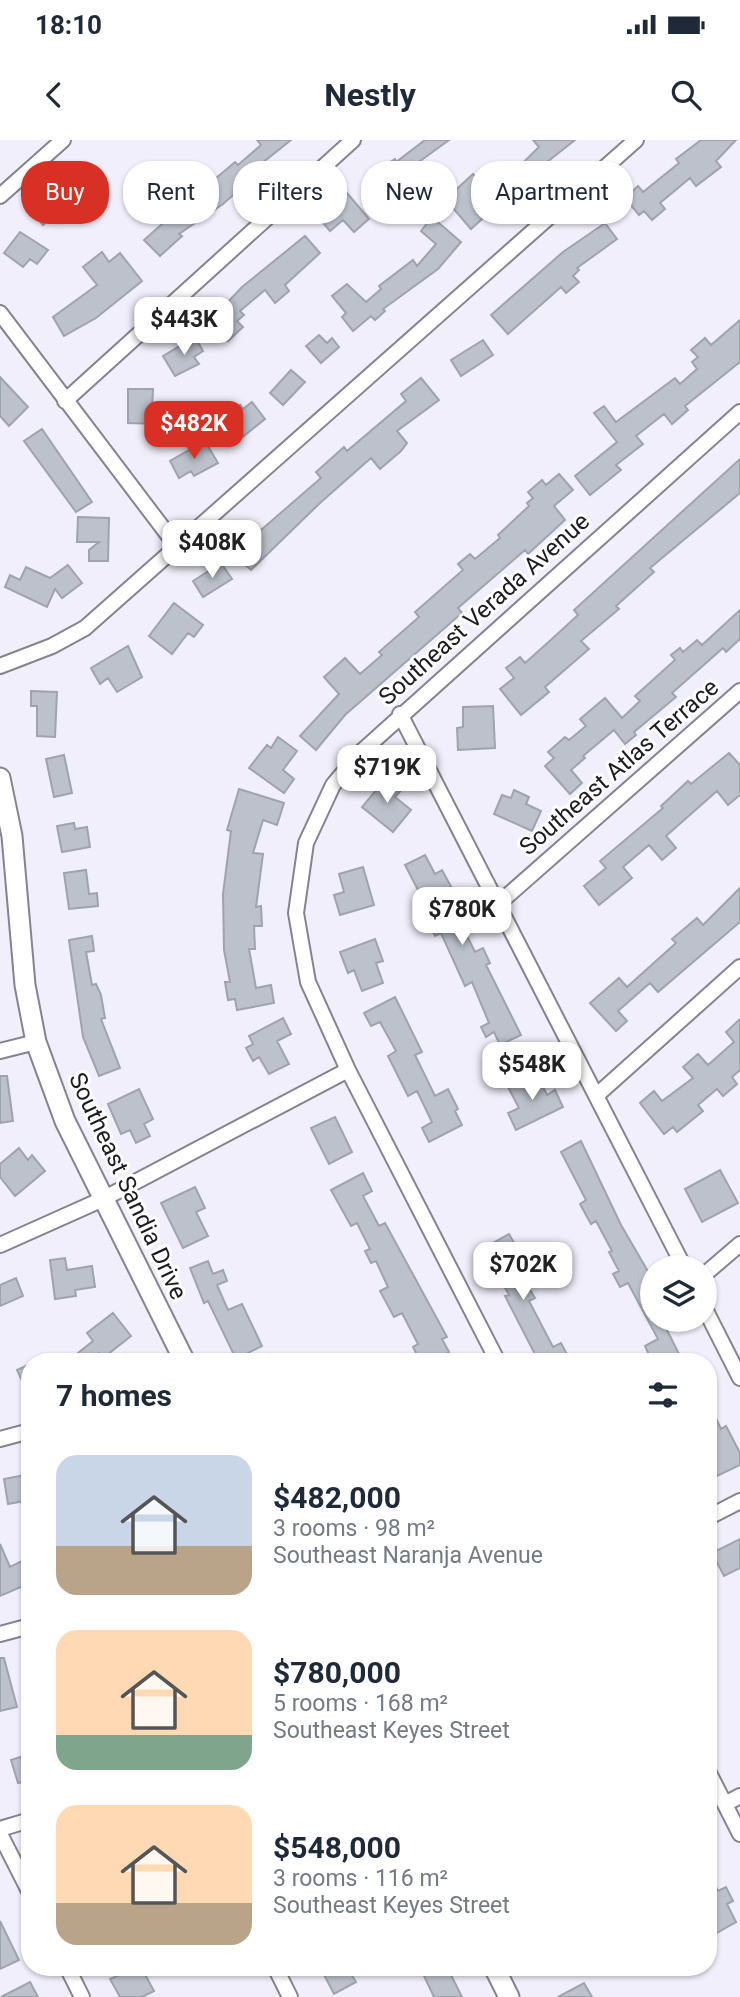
<!DOCTYPE html>
<meta charset="utf-8">
<style>
:root{--surface:#fff;--page:#f2f2f3;--text:#1f2937;--muted:#747a83;--accent:#d93025}
body{margin:0;font-family:Roboto,sans-serif;background:var(--page);color:var(--text);height:100vh;display:flex;flex-direction:column;font-size:26px;white-space:nowrap}
*{box-sizing:border-box;margin:0}
p{font-size:23px;color:var(--muted)}
.icon{flex:none;width:38px;height:38px;fill:none;stroke:currentColor;stroke-width:2;stroke-linecap:round;stroke-linejoin:round}
.map{position:relative;flex:1;overflow:hidden}
.drawer{position:absolute;left:21px;top:1213px;width:696px;height:623px;display:flex;flex-direction:column;background:var(--surface);border-radius:28px;box-shadow:0 2px 5px #0004}
.drawer>*{flex:none}
.top-card{position:absolute;left:21px;top:21px;width:698px;height:63px;display:flex;gap:14px}
.buttons{position:absolute;left:640px;top:1115px;display:grid;gap:14px}
.buttons a{display:grid;place-items:center;width:77px;height:77px;border-radius:50%;background:var(--surface);box-shadow:0 2px 5px #0004;font-size:35px}
.price{position:absolute;translate:-50% -60px;padding:0 16px;border-radius:14px;background:#fff;color:#222;font-size:23px;line-height:46px;filter:drop-shadow(0 2px 4px #0008)}
.price::after{content:'';position:absolute;left:50%;top:42px;width:21px;height:16px;margin-left:-10px;background:inherit;clip-path:polygon(0 0,100% 0,50% 100%)}
.price.current{background:var(--accent);color:#fff}
ul{padding:0;list-style:none}
li{display:flex;align-items:center;gap:21px;height:175px;padding:0 35px}
li span{display:grid;place-items:center;flex:none;width:196px;height:140px;border-radius:21px;color:#555}
li>.icon{margin-inline-start:auto}
span .icon{width:84px;height:84px;fill:#fffc;stroke-width:1}
li b{font-size:30px}
h2{display:flex;justify-content:space-between;align-items:center;height:84px;padding:0 35px;font-size:30px}
.pill{padding:0 24px;border-radius:28px;background:var(--surface);box-shadow:0 2px 5px #0004;font-size:24px;line-height:63px}
.pill.current{background:var(--accent);color:#fff}
.status{display:flex;justify-content:space-between;align-items:center;height:49px;padding:0 35px;background:var(--surface);direction:ltr}
.status svg{height:19px;fill:currentColor}
header{display:flex;justify-content:space-between;align-items:center;height:91px;padding:0 35px;background:var(--surface);font-size:32px;font-weight:700}
.map>svg:first-child{display:block}
.building{fill:#bcc1cb;stroke:#9fa3ae;stroke-width:2}
.lines{fill:none;stroke-linecap:round;stroke-linejoin:round}
.street-casing{stroke:#85848e;stroke-width:18}
.secondary-casing{stroke:#85848e;stroke-width:23}
.street{stroke:#fff;stroke-width:14}
.secondary{stroke:#fff;stroke-width:19}
.labels{text-anchor:middle;stroke-width:6;stroke-linejoin:round;paint-order:stroke}
.street-label{font-size:24px;fill:#1c1b1f;stroke:#fefefe}
</style>
<div class="status"><b>18:10</b><svg viewBox="0 0 49 12"><path d="M0 12V9h3v3zM5 12V6h3v6zM10 12V3h3v9zM15 12V0h3v12zM26 1h20v11H26zM47 4h2v5h-2z"/></svg></div>
<header><svg class="icon" aria-label="back" viewBox="0 0 24 24"><path d="M15 5l-7 7 7 7"/></svg>Nestly<svg class="icon" aria-label="search" viewBox="0 0 24 24"><circle cx="10" cy="10" r="6"/><path d="M15 15l6 6"/></svg></header>
<div class="map">
<svg width="740" height="1857" viewBox="0 0 740 1857">
<rect width="100%" height="100%" fill="#f0effb"/>
<path class="building" d="M257,0H291L261,24L264,28L223,64L179,94L182,96L160,116L144,100L188,61L185,56L207,41L209,44L235,22L238,25L261,5Z
M425,0H449L394,40L398,47L387,54L382,47L377,51L368,36L395,19L396,22Z
M533,0H575L542,26L544,28L516,56L512,52L471,89L452,67L454,65L448,57L473,34L491,54L539,7Z
M701,0H736L716,21L721,27L696,46L690,38L660,63L665,69L652,80L644,71L639,75L625,58L638,46L643,52L679,23L676,19Z
M67,45L83,62L59,83L53,76L43,85L35,75Z
M347,53L369,79L354,92L343,80L330,91L319,78Z
M432,77L461,102L438,129L383,169L385,171L375,180L371,176L353,191L342,177L346,173L332,156L347,144L366,162L381,149L379,146L413,120L417,126L436,104L421,91Z
M605,83L617,99L577,128L579,130L573,136L579,142L566,153L561,147L508,194L491,175L563,112Z
M20,92L48,110L37,124L30,119L23,127L4,113Z
M305,96L320,113L285,145L289,151L275,163L265,150L240,171L244,175L237,181L243,187L228,201L209,182L242,147Z
M102,112L109,122L120,113L142,141L96,178L64,196L53,177L97,145L83,127Z
M740,180V222L685,266L688,270L672,284L664,274L636,296L643,304L616,325L621,330L590,355L575,336L617,302L594,273L604,266L616,282L675,238L680,244L697,229L692,222L698,217L691,210L705,198L711,205Z
M319,195L327,203L332,198L339,207L321,223L306,206Z
M195,197L203,211L194,217L199,224L175,236L163,216Z
M483,200L493,215L461,236L451,220Z
M291,230L305,242L283,265L270,253Z
M0,237L28,267L9,286L0,276Z
M421,238L439,260L397,291L407,303L401,311L380,329L371,318L320,363L251,430L234,415V410L257,387L261,390L321,338L316,332L344,307L347,311L406,261L401,254Z
M128,249H153L152,270H162V284L128,283Z
M252,262L265,279L234,304L224,287L235,278L231,272L240,265L243,269Z
M42,289L92,362L76,372L24,301Z
M205,301L218,323L194,336L191,331L179,338L170,321Z
M740,319V353L650,428L654,432L616,466L619,469L581,501L589,509L545,547L549,552L521,575L500,549L514,538L506,528L520,517L525,523L553,498L578,475L574,470Z
M559,334L573,350L554,366L565,380L528,414L525,410L458,468L462,473L345,575L316,610L300,596L339,554L324,537L345,518L360,534L382,515L379,512L419,477L415,472L463,430L458,424L470,414L475,419L500,398L498,395L529,366L527,363L533,358L528,352L542,340L546,345Z
M78,377L109,378L108,421H89V410L99,402H77Z
M221,423L232,439L203,457L193,441Z
M68,425L82,443L62,458L55,449L47,467L5,447L10,435L20,440L26,427L50,438Z
M174,463L203,485L194,497L188,493L172,514L149,496Z
M740,470V499L726,512L723,508L672,553L676,557L634,592L636,595L625,604L614,590L583,616L585,618L571,630L582,643L570,654L545,626L554,618L548,612L565,597L569,600L586,586L580,579L605,558L622,578L640,561L635,556L675,520L671,515L680,508L683,512L697,500L702,505Z
M128,506L142,537L117,552L108,538L100,544L91,528Z
M31,551L57,552L55,597L37,596V566H31Z
M493,566L495,608L458,610L457,588L463,587V567Z
M278,597L297,611L283,630L294,639L284,653L249,628L267,605L271,608Z
M729,613L740,625V655L728,665L717,651L666,696L676,708L662,720L649,705L623,727L632,738L599,765L584,746L606,728L600,721L663,668L661,666L688,641L691,644Z
M64,615L72,653L54,657L46,619Z
M388,636L403,648L395,657L411,670L393,692L362,667Z
M239,649L284,663L277,685L263,680L253,713L263,714L256,767L261,766L262,786H254L255,809H249L256,848L271,845L274,863L237,870L235,859L228,860L225,842H230L224,810L223,754L231,691L227,690Z
M514,650L529,657L526,664L541,671L532,691L494,674L502,655L511,658Z
M74,683L75,689L87,687L90,707L62,712L57,686Z
M425,715L435,734L442,730L459,761L469,780L461,784L475,812L483,808L490,823L486,825L521,895L500,905L494,892L486,897L481,887L489,883L472,842L465,846L441,793L435,796L426,777L431,775L405,725Z
M363,727L374,765L340,775L334,755L344,752L339,734Z
M86,730L89,754L97,753L98,766L69,769L64,733Z
M740,748V782L658,852L650,843L618,871L627,881L616,891L590,863L619,838L627,847L676,803L672,799L697,778L703,785Z
M92,796L94,811L86,812L92,845L96,844L101,855L105,878L101,879L120,928L99,936L83,897L69,800Z
M375,799L383,821L376,823L383,843L362,851L354,830L348,833L340,812Z
M395,857L422,912L415,915L435,956L448,949L458,969L455,971L462,985L429,1002L422,988L432,982L417,951L408,956L388,916L396,911L380,882L371,886L364,873Z
M283,878L291,894L277,901L289,924L269,934L259,917L253,921L246,908L253,904L249,896Z
M740,879V930L732,937L737,944L723,956L717,949L698,965L703,971L677,992L673,987L664,994L640,963L654,951L662,961L693,938L683,927L698,914L708,925L734,902L726,892Z
M536,933L547,955L555,950L563,967L516,990L508,973L519,968L508,947Z
M0,936H7L13,981L0,983Z
M139,949L153,979L144,984L150,996L136,1003L130,990L121,994L108,964Z
M335,977L352,1012L329,1024L311,988Z
M581,1001L621,1085L653,1140V1180H662L683,1222H652L645,1206L658,1199L628,1143L620,1147L613,1134L619,1131L609,1112L612,1111L596,1081L591,1084L580,1064L586,1060L561,1012Z
M19,1008L28,1020L32,1015L45,1031L15,1056L0,1037V1024Z
M720,1030L738,1063L702,1082L685,1049Z
M363,1033L372,1051L363,1056L379,1086L385,1083L447,1197L442,1199L449,1212L432,1222H428L424,1214L418,1217L413,1207L418,1204L402,1173L394,1177L380,1151L388,1147L376,1121L371,1123L365,1111L370,1109L357,1083L351,1086L331,1050Z
M195,1047L205,1068L196,1072L208,1096L183,1108L161,1063Z
M509,1094L517,1108L508,1113L535,1158L529,1161L553,1207L561,1203L571,1222H539L505,1156L509,1155L484,1108Z
M65,1118L67,1130L92,1126L95,1147L75,1150L76,1156L55,1159L50,1120Z
M208,1121L213,1134L223,1130L227,1141L217,1145L228,1170L242,1164L262,1206L236,1219L208,1161L204,1163L190,1128Z
M16,1138L23,1156L0,1166V1145Z
M113,1173L131,1196L103,1218L99,1213L85,1222L78,1213L93,1201L87,1193Z
M30,1224V1258L17,1230Z
M709,1263L721,1289L726,1286L740,1313V1325L717,1336L709,1319Z
M30,1334V1360L8,1364L4,1339Z
M740,1399V1428L724,1436L712,1413Z
M0,1404L10,1427L22,1421L30,1438V1443L0,1456Z
M0,1518H4L17,1567L0,1571Z
M30,1614V1640L18,1643L11,1620Z
M709,1733L718,1751L726,1747L733,1761L727,1764L736,1782L715,1794L709,1783Z
M0,1781L19,1820L0,1829Z
M138,1827H141L154,1851L142,1857H120L110,1839Z
M320,1827H347L356,1842L334,1854Z
M442,1827H447L462,1857H434L424,1836Z
M30,1842L38,1857H1Z
M584,1843L592,1857H558Z"/>
<g class="lines">
<g class="street-casing">
<path id="street" d="M0,56L63,0
M0,173L178,408
M65,261L353,0
M0,526L52,506L85,488L636,0
M400,574L684,1127
M497,765L740,551
M0,911L36,902
M597,955L740,827
M0,1105L103,1059L348,930
M705,1134L740,1104
M705,1169L740,1238
M498,1222L348,930L308,842L296,773L306,703L333,645L360,613L740,272
M0,1299L30,1291
M709,1377L740,1361
M0,1494L30,1486
M709,1633L740,1694
M725,1664L740,1656
M0,1689L30,1680
M0,1694L30,1753
M67,1827L82,1857
M275,1827L290,1857"/>
</g>
<g class="secondary-casing">
<path id="secondary" d="M0,638L12,696L25,845L36,902L65,981L185,1222
M494,1827L509,1857"/>
</g>
<use href="#street" class="street"/>
<use href="#secondary" class="secondary"/>
</g>
<g class="labels">
<g class="street-label">
<text transform="translate(484 469) rotate(-42)" y="8">Southeast Verada Avenue</text>
<text transform="translate(619 627) rotate(-41)" y="8">Southeast Atlas Terrace</text>
<text transform="translate(128 1046) rotate(65)" y="8">Southeast Sandia Drive</text>
</g>
</g>
</svg>
<div class="buttons">
<a><svg class="icon" aria-label="layers" viewBox="0 0 24 24"><path d="M12 4l9 5-9 5-9-5zM3 14l9 5 9-5"/></svg></a>
</div>
<b class="price" style="left:184px;top:217px">$443K</b>
<b class="price current" style="left:194px;top:321px">$482K</b>
<b class="price" style="left:212px;top:440px">$408K</b>
<b class="price" style="left:387px;top:665px">$719K</b>
<b class="price" style="left:462px;top:807px">$780K</b>
<b class="price" style="left:532px;top:962px">$548K</b>
<b class="price" style="left:523px;top:1162px">$702K</b>
<div class="top-card">
<a class="pill current">Buy</a>
<a class="pill">Rent</a>
<a class="pill">Filters</a>
<a class="pill">New</a>
<a class="pill">Apartment</a>
</div>
<section class="drawer">
<h2>7 homes<svg class="icon" aria-label="filters" viewBox="0 0 24 24"><path d="M4 7h16M4 17h16"/><circle cx="9" cy="7" r="2"/><circle cx="15" cy="17" r="2"/></svg></h2>
<ul>
<li><span style="background:linear-gradient(#c9d6e8 65%,#b9a48a 0)"><svg class="icon" aria-label="home" viewBox="0 0 24 24"><path d="M3 11l9-7 9 7M6 9v11h12V9"/></svg></span><div><b>$482,000</b><p>3 rooms · 98 m²</p><p>Southeast Naranja Avenue</p></div></li>
<li><span style="background:linear-gradient(#ffd9b3 75%,#7fa58c 0)"><svg class="icon" aria-label="home" viewBox="0 0 24 24"><path d="M3 11l9-7 9 7M6 9v11h12V9"/></svg></span><div><b>$780,000</b><p>5 rooms · 168 m²</p><p>Southeast Keyes Street</p></div></li>
<li><span style="background:linear-gradient(#ffd9b3 70%,#b9a48a 0)"><svg class="icon" aria-label="home" viewBox="0 0 24 24"><path d="M3 11l9-7 9 7M6 9v11h12V9"/></svg></span><div><b>$548,000</b><p>3 rooms · 116 m²</p><p>Southeast Keyes Street</p></div></li>
</ul>
</section>
</div>
